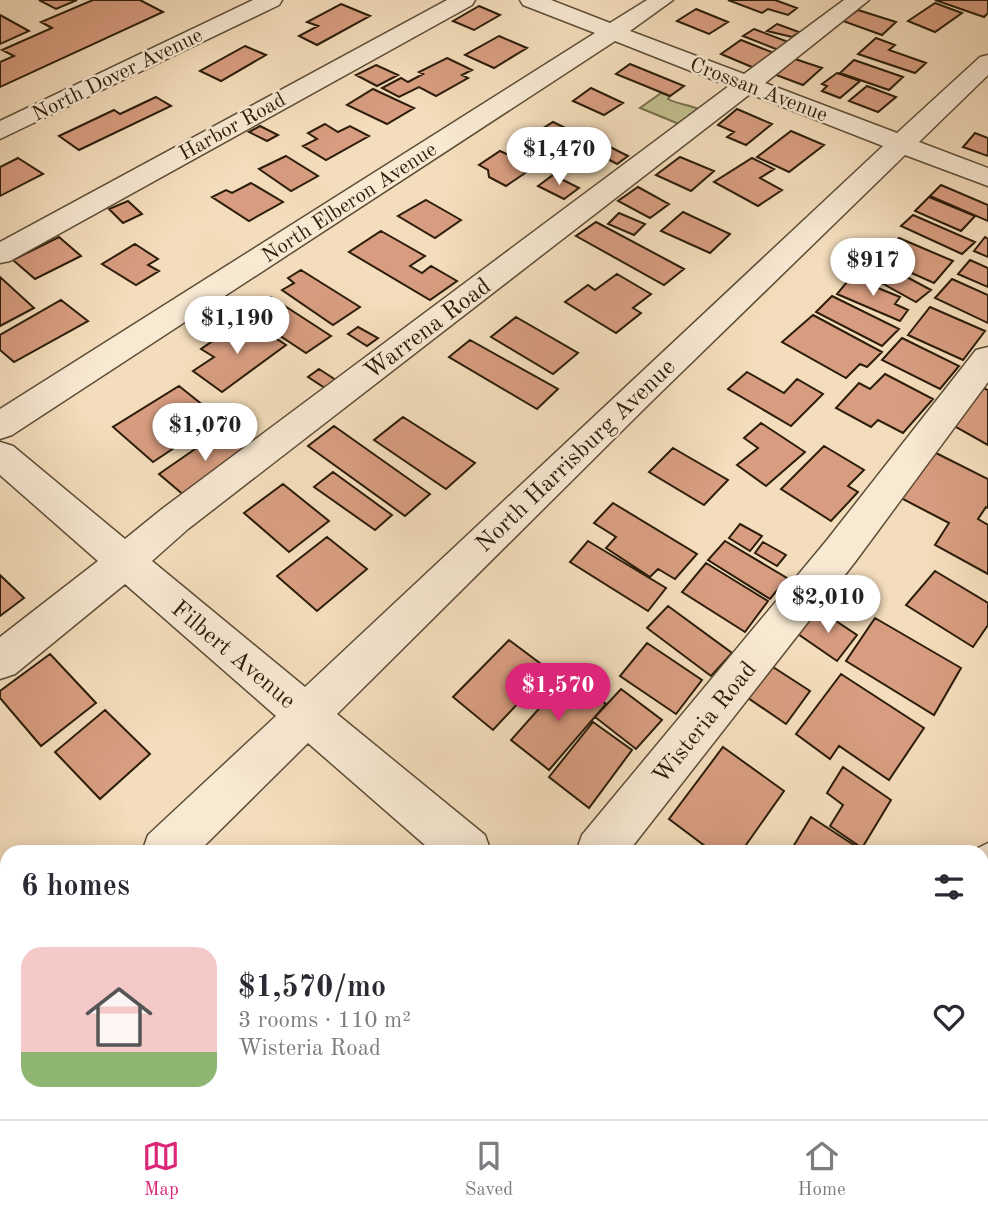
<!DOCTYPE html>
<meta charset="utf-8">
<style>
:root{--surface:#fff;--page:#f2f2f3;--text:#2b2b33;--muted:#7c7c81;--line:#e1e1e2;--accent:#db2777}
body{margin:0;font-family:"Old Standard TT",serif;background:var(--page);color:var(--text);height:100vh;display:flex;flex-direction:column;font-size:26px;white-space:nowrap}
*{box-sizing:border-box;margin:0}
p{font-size:23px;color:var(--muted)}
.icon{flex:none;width:38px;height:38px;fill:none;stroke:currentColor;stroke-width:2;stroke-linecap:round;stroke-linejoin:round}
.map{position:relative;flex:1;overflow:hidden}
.panel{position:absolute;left:0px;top:845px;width:989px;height:275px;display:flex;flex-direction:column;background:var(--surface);border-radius:21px 21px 0 0;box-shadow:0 4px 18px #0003}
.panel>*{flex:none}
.price{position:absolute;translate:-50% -60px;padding:0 16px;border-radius:24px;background:#fff;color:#222;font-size:23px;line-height:46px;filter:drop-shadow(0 2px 4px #0008)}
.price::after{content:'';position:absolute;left:50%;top:42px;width:21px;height:16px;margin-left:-10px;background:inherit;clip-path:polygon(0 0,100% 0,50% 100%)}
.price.on{background:var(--accent);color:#fff}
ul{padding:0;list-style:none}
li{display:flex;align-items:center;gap:21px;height:175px;padding:0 21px}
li+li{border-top:2px solid var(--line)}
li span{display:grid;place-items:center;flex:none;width:196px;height:140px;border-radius:21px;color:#555}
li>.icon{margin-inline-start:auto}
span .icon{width:84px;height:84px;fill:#fffc;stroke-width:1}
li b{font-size:30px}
h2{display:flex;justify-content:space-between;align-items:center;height:84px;padding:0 21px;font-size:30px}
.tabs{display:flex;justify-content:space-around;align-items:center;height:98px;border-top:2px solid var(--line);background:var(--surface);font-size:19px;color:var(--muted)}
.tabs a{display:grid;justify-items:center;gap:4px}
.tabs .on{color:var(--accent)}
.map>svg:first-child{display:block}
.green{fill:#c0c08d;stroke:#766e4b;stroke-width:2}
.building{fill:#d89d80;stroke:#2b1d09;stroke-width:2}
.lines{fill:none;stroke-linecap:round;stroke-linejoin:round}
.minor-casing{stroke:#5d4d36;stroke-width:3}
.minor{fill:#f8e9d3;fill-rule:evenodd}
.labels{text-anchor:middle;stroke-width:5;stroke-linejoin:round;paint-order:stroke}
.far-street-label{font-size:21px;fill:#2b1d09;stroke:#f8e9d3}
.street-label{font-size:24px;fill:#2b1d09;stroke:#f8e9d3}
</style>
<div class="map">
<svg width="988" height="1119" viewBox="0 0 988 1119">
<rect width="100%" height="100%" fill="#f4ddbc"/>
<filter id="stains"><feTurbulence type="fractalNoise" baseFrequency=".00286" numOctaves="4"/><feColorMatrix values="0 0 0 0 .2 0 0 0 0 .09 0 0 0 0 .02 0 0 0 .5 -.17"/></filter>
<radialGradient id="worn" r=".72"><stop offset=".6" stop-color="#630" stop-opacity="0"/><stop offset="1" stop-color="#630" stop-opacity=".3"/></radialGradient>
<path class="green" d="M661,93L670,96L668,99C677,104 689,105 699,109L679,124L640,108Z"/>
<path class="building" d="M39,0H77L56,9Z
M93,0H140L163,12L0,87V62L14,56L2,50L52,28L41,22Z
M728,0H775L797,8L788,15L768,9L762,13Z
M935,0H988V13L984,17Z
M935,3L962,13L935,32L908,21Z
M341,4L370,16L317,45L299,36L318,26L307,22Z
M479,6L500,15L474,30L453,21Z
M696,9L728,22L709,34L677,21Z
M858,10L896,22L882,35L843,21Z
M0,15L29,31L0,44Z
M777,24L799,32L792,37L767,31Z
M754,29L791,43L781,51L743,36Z
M499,36L527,48L494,68L465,55Z
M876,38L895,45L889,50L926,63L915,73L858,54Z
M741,40L779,55L759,70L721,54Z
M245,46L266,55L221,81L200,71Z
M447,58L472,70L462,75L468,78L436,96L419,87L399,97L382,88L401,78L408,82L423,74L419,72Z
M795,59L822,68L803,85L776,75Z
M854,60L903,77L889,90L840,73Z
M630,64L684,86L670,96L616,74Z
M376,65L398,75L377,86L356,75Z
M837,73L860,81L840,98L822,91L827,86L822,84Z
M867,86L896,97L878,112L849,101Z
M591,88L623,103L604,115L573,101Z
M373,89L414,108L387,124L347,105Z
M156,97L171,106L79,150L59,136L114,110L120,114Z
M737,109L772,124L746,145L727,137L734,132L718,125Z
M553,122L594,142L582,151L592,155L575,167L523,141Z
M325,124L338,132L350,126L369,136L326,160L303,146L317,139L308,133Z
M260,126L278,135L267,141L249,132Z
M791,131L824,145L789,172L757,157Z
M975,133L988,138V156L963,147Z
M600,142L628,156L617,164L589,149Z
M500,151L534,167L506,186L489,177L488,170L479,165Z
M286,156L318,176L291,191L259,169Z
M680,157L714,171L691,191L656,175Z
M18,158L43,174L0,196V167Z
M752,158L774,169L760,178L782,190L758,206L714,182Z
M553,175L579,188L564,199L538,186Z
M251,183L283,202L249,221L212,197L226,190L232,193Z
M941,185L988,205V221L930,196Z
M638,187L669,204L650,218L618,201Z
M929,197L975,216L961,231L915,211Z
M426,200L461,220L435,238L398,216Z
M128,201L142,214L123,223L109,209Z
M683,212L730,234L710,253L661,231Z
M619,213L645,224L634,235L608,224Z
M913,215L975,242L962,254L901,226Z
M596,222L684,269L664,285L576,236Z
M381,231L425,256L410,266L422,273L431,266L457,281L430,300L349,252Z
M59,237L81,256L35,279L13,260Z
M985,237L988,239V257L974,251Z
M899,238L953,261L934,283L880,259Z
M135,244L158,259L148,265L159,271L136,285L102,264Z
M875,260L931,290L916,302L860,271Z
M970,260L988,268V287L958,274Z
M301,270L360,307L333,325L282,290L294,283L288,278Z
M617,274L651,294L633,308L641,313L616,333L565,302L588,285L595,290Z
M0,277L34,308L0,326Z
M851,277L900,297L895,304L908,310L900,321L837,294Z
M952,279L988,295V323L935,298Z
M832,296L899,329L882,346L816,312Z
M271,297L331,336L306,353L247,314Z
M61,300L88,321L14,362L0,350V335Z
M930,307L985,331L963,360L908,335Z
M813,315L882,352L867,367L860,364L846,378L782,342Z
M516,317L578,353L553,374L491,337Z
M251,322L286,345L222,392L193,371L214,357L201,349L223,334L229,337Z
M358,327L378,338L367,346L348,334Z
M902,338L959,366L940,389L882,360Z
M470,340L558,389L537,409L449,357Z
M319,369L339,382L328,390L308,377Z
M747,372L784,393L797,379L823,394L791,426L728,389Z
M885,374L933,399L903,433L878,420L871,427L836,408L859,383L870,389Z
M179,386L219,418L153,462L113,427Z
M983,388L988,390V445L949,423Z
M403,417L475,463L446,489L374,440Z
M761,423L805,452L766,486L737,465L758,448L744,438Z
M334,426L430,494L405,516L308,446Z
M224,429L252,450L186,497L159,474Z
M824,446L864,470L848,486L858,492L831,521L781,489Z
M673,448L728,480L704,505L649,472Z
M932,451L988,479V508L986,507L978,519L988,525V574L935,545L949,523L899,497Z
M333,472L392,515L375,530L314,487Z
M283,484L329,521L289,552L244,513Z
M613,503L697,554L675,579L658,569L650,577L606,548L616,537L594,523Z
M740,524L762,536L750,551L729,538Z
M327,537L367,569L317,611L277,576Z
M588,541L666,588L648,611L570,562Z
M725,541L787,578L770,599L708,560Z
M763,542L786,555L777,566L755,553Z
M706,563L768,601L745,632L682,592Z
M935,571L988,603V625L973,647L906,605Z
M0,575L24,598L0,616Z
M668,606L732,653L711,676L647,628Z
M818,609L857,635L837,661L798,634Z
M875,618L961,668L934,715L846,661Z
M509,640L549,670L493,730L453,697Z
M647,643L702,680L676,714L620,676Z
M50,654L96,703L41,746L0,698V691Z
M773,667L810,691L786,724L748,698Z
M841,674L924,728L889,780L839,746L830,759L796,734Z
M568,676L606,704L549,770L511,740Z
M621,689L662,720L636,749L595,717Z
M105,710L150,754L100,799L55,752Z
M593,722L632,750L589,808L549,777Z
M723,747L784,791L741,852H713L669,819Z
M843,767L891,800L862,848L830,826L843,805L827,793Z
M811,817L863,851V852H790Z
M64,1113H181L175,1119H68Z"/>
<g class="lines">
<g class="minor-casing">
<path id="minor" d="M253,0H282L279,5L0,139V121Z
M447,0H475L472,5L10,261L0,263V242Z
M520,0H551L610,23L647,0H673L630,31L744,74L844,0H869L765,83L897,133L980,57L988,55V75L919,142L988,168V186L905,155L652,401L337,714L485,835L491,852H433L308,743L198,852H142L148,835L276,716L125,584L15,674L0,679V637L98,561L0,475V442L13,446L125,539L162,509L729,86L615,41L12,435L0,439V409L595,33L523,5ZM750,94L883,146L305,687L152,561L188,529Z
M988,347V382L855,562L628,852H576L582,835L827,540L976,350Z
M988,843V900L982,903V852H970Z
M7,977V1033L0,1036V980Z
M379,1113H436L434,1119H377Z
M746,1113H805L807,1119H748Z
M830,1113H885L883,1119H828Z"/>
</g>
<use href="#minor" class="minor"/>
</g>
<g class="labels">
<g class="far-street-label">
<text transform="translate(117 74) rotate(-26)" y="7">North Dover Avenue</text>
<text transform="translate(759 89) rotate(21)" y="7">Crossan Avenue</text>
<text transform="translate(232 126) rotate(-29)" y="7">Harbor Road</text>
<text transform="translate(349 202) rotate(-33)" y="7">North Elberon Avenue</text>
</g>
<g class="street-label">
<text transform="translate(427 328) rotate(-37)" y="8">Warrena Road</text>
<text transform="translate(575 455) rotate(-44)" y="8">North Harrisburg Avenue</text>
<text transform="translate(234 654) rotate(40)" y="8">Filbert Avenue</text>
<text transform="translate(704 722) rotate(-51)" y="8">Wisteria Road</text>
</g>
</g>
<rect width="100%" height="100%" filter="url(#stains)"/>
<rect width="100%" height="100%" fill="url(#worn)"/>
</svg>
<b class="price" style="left:559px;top:187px">$1,470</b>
<b class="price" style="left:873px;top:298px">$917</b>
<b class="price" style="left:237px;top:356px">$1,190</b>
<b class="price" style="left:205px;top:463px">$1,070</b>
<b class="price" style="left:828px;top:635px">$2,010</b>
<b class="price on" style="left:558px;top:723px">$1,570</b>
<section class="panel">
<h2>6 homes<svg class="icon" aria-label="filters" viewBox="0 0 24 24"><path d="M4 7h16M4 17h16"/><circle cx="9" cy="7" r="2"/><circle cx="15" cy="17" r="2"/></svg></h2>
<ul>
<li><span style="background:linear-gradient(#f6c9c9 75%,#8fb573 0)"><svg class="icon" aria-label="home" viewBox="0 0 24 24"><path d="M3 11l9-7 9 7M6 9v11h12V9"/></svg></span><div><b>$1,570/mo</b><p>3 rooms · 110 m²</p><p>Wisteria Road</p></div><svg class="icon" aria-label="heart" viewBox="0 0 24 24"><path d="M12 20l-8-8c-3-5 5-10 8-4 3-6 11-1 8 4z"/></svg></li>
</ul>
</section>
</div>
<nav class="tabs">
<a class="on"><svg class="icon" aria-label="map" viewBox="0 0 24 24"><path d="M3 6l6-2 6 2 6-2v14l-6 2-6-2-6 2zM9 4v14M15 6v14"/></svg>Map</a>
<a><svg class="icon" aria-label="saved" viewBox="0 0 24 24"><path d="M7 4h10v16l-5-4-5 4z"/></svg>Saved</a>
<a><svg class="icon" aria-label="home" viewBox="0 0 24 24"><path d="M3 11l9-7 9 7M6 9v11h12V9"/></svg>Home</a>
</nav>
